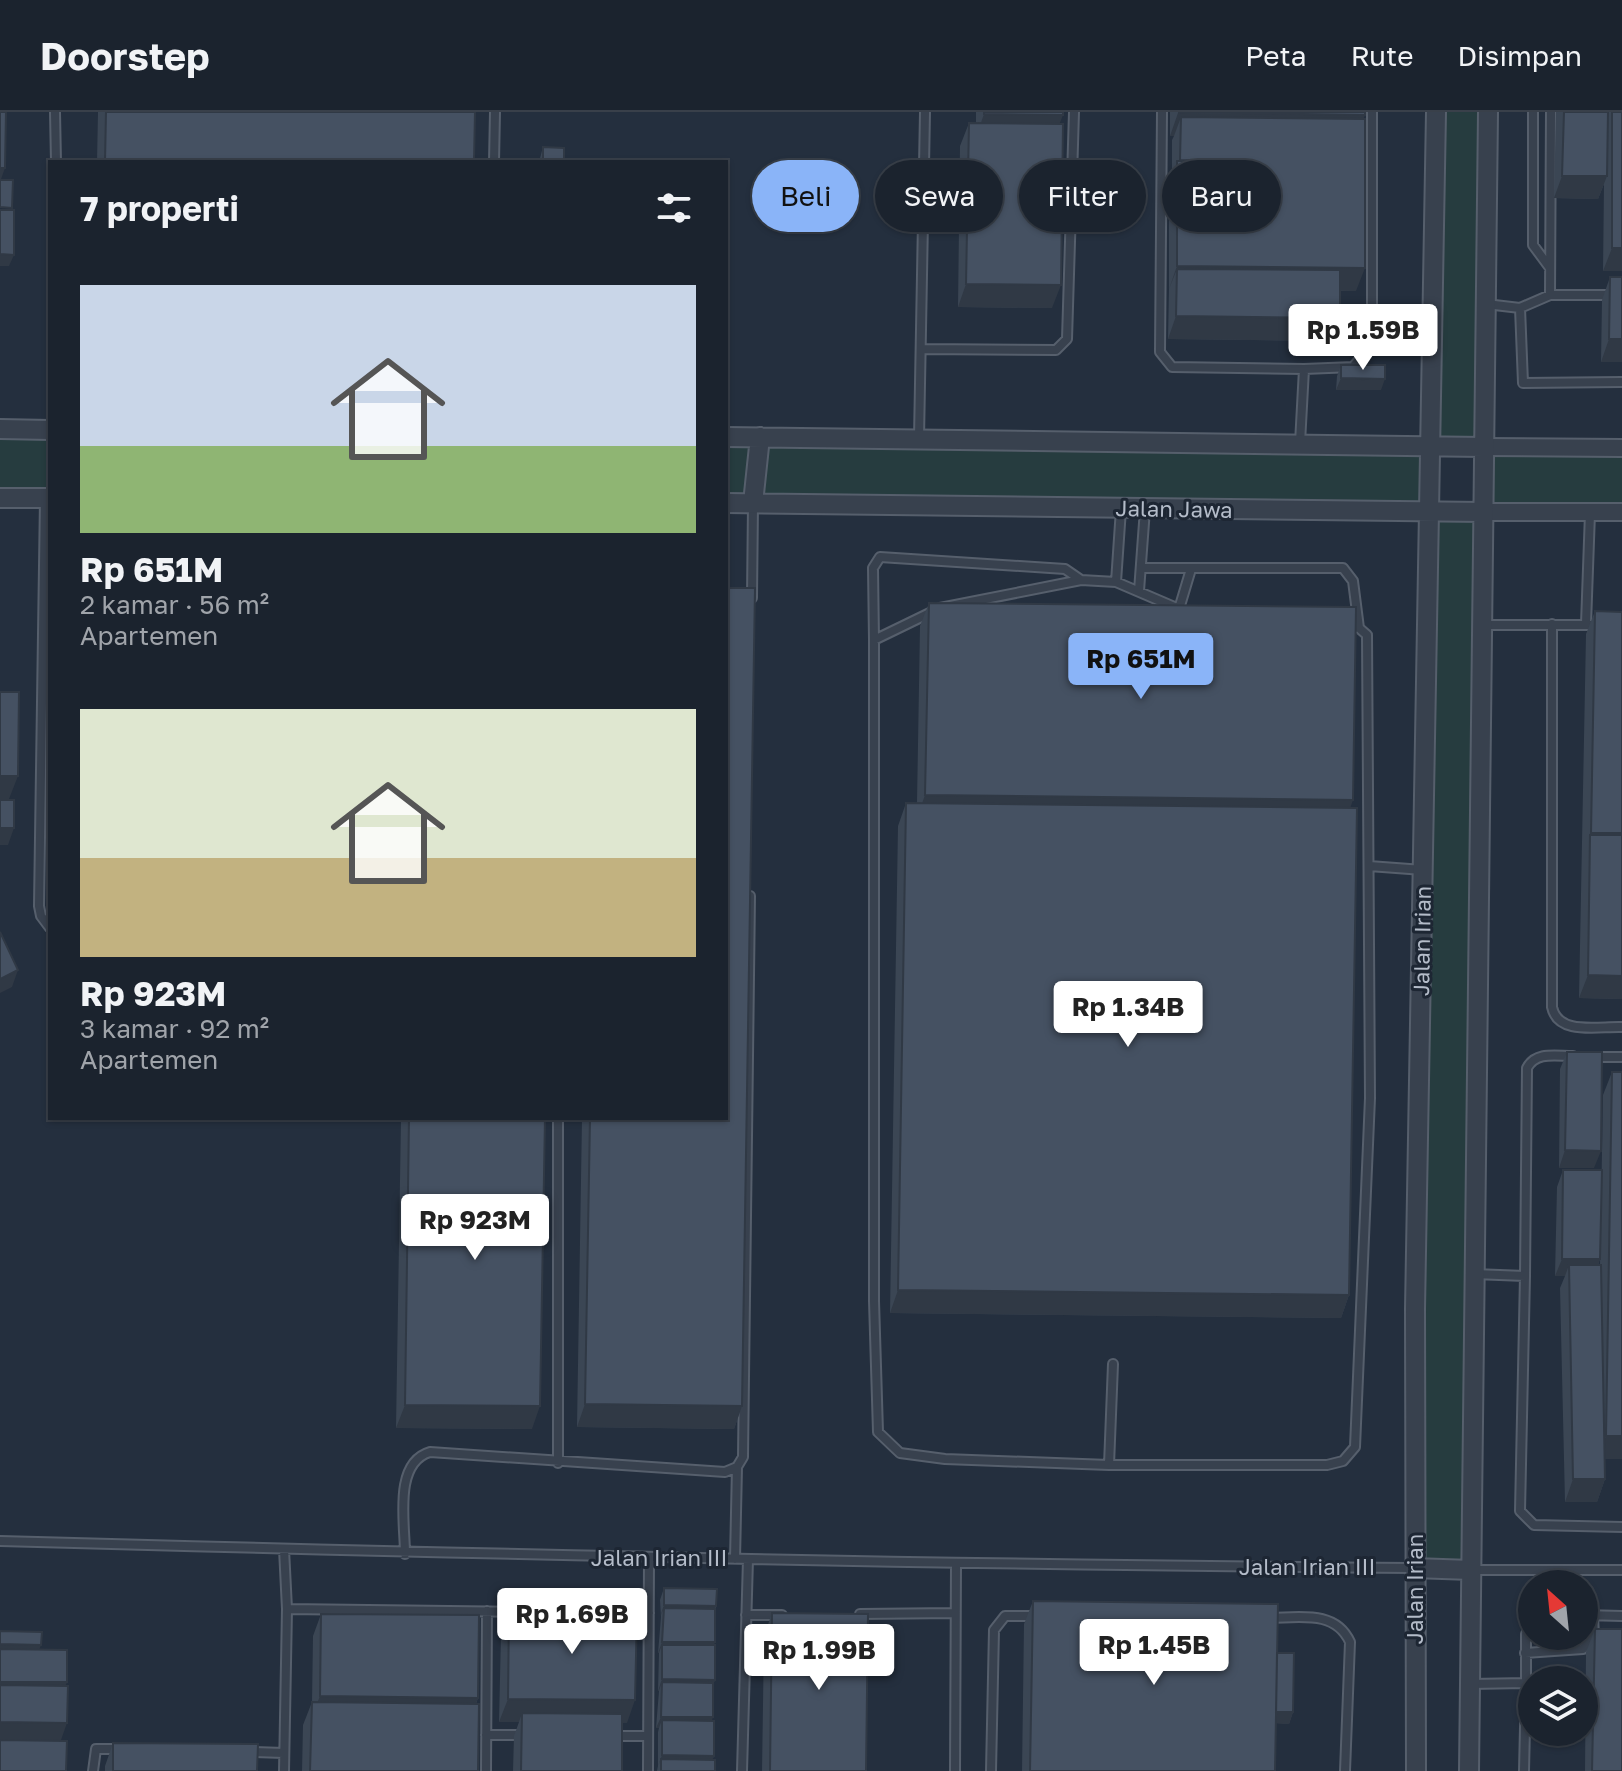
<!DOCTYPE html>
<html lang="id">
<meta charset="utf-8">
<style>
:root{--surface:#1b232e;--page:#282f3a;--text:#f1f3f6;--muted:#a0a4aa;--line:#39404a;--accent:#8ab4f8}
body{margin:0;font-family:"Golos Text",sans-serif;background:var(--page);color:var(--text);height:100vh;display:flex;flex-direction:column;font-size:30px;white-space:nowrap}
*{box-sizing:border-box;margin:0}
p{font-size:26px;color:var(--muted)}
.icon{flex:none;width:44px;height:44px;fill:none;stroke:currentColor;stroke-width:2;stroke-linecap:round;stroke-linejoin:round}
.map{position:relative;flex:1;overflow:hidden}
.details{position:absolute;left:48px;top:48px;width:680px;height:960px;display:flex;flex-direction:column;background:var(--surface);border-radius:0px;box-shadow:0 2px 6px #0004,0 0 0 2px var(--line)}
.details>*{flex:none}
.guide{position:absolute;left:752px;top:48px;width:750px;height:72px;display:flex;gap:16px}
.needle{width:52px;rotate:333deg}
.controls{position:absolute;left:1518px;top:1458px;display:grid;gap:16px}
.controls a{display:grid;place-items:center;width:80px;height:80px;border-radius:50%;background:var(--surface);box-shadow:0 2px 6px #0004,0 0 0 2px var(--line);font-size:40px}
.price{position:absolute;translate:-50% -68px;padding:0 18px;border-radius:8px;background:#fff;color:#222;font-size:26px;line-height:52px;filter:drop-shadow(0 2px 4px #0008)}
.price::after{content:'';position:absolute;left:50%;top:48px;width:24px;height:18px;margin-left:-12px;background:inherit;clip-path:polygon(0 0,100% 0,50% 100%)}
.price.current{background:var(--accent);color:#111}
ul{padding:0;list-style:none}
li{display:grid;align-content:center;gap:16px;height:424px;padding:0 32px}
li span{display:grid;place-items:center;height:248px;border-radius:0px;color:#555}
li>.icon{margin-inline-start:auto}
span .icon{width:144px;height:144px;fill:#fffc;stroke-width:1}
li b{font-size:34px}
h2{display:flex;justify-content:space-between;align-items:center;height:96px;padding:0 32px;font-size:34px}
.tag{padding:0 28px;border-radius:36px;background:var(--surface);box-shadow:0 2px 6px #0004,0 0 0 2px var(--line);font-size:28px;line-height:72px}
.tag.current{background:var(--accent);color:#111}
header{display:flex;align-items:center;gap:48px;box-sizing:border-box;height:112px;padding:0 40px;background:var(--surface);border-bottom:2px solid var(--line)}
header strong{font-size:38px}
nav{display:flex;gap:44px;margin-inline-start:auto;font-size:28px}
.map>svg:first-child{display:block}
.green{fill:#263c3f;fill-rule:evenodd}
.lines{fill:none;stroke-linecap:round;stroke-linejoin:round}
.service-casing{stroke:#565f6c;stroke-width:12}
.minor-casing{stroke:#565f6c;stroke-width:20}
.tertiary-casing{stroke:#565f6c;stroke-width:22}
.service{stroke:#38414e;stroke-width:8}
.minor{stroke:#38414e;stroke-width:16}
.tertiary{stroke:#38414e;stroke-width:18}
.wall{fill:#3b4654}
.shaded-wall{fill:#303945}
.building{fill:#455162;stroke:#303945;stroke-width:2}
.labels{text-anchor:middle;stroke-width:6;stroke-linejoin:round;paint-order:stroke}
.street-label{font-size:22px;fill:#b4bcc9;stroke:#1d2633}
</style>
<header>
<strong>Doorstep</strong>
<nav><a>Peta</a><a>Rute</a><a>Disimpan</a></nav>
</header>
<div class="map">
<svg width="1622" height="1659" viewBox="0 0 1622 1659">
<rect width="100%" height="100%" fill="#242f3e"/>
<path class="green" d="M1436,0H1488L1484,334L1622,336V402L1484,400L1471,1458L1414,1456L1429,402L726,391V325L1430,333ZM1431,334L1484,335L1483,400L1429,401Z
M0,317L50,318V386H0Z"/>
<g class="lines">
<g class="service-casing">
<path id="service" d="M55,0L56,50
M1162,0L1160,240L1172,255L1304,257L1300,331
M1533,0V133L1550,156
M494,50L495,0
M1550,183H1622
M1486,192L1520,196L1550,183L1551,0
M1520,196L1523,271L1622,270
M921,237L1056,238L1067,227L1074,0
M1304,257L1353,255L1367,239L1372,218V0
M919,326L925,0
M45,386L39,794L41,804L50,816
M1142,456H1343L1353,469L1359,516
M1081,468L1116,470L1179,497L1214,506L1345,513L1359,516L1367,523L1370,986L1355,1335L1343,1349L1327,1353H1109L945,1347L900,1341L878,1320L874,1189V528L940,496Z
M1116,470L1121,397
M1139,479L1145,397
M752,486L753,392
M1179,497L1191,457
M1552,512V895C1558,924 1599,914 1622,915
M1586,512L1590,401
M1483,513H1622
M874,528L873,456L880,445L1065,457L1081,468
M1369,754L1423,758
M1595,945H1622
M1474,1162L1525,1164L1527,956C1536,939 1556,944 1573,944
M1525,1164L1520,1399L1534,1413L1622,1415
M558,1351V1006
M1109,1353L1113,1252
M0,1429C471,1442 942,1453 1414,1456
M284,1437L287,1497
M405,1442C405,1411 393,1351 430,1340L725,1360L737,1355L743,1345L750,784
M735,1447L737,1355
M1472,1458H1622
M625,1501H649
M860,1502L955,1501
M746,1503H782
M1584,1503L1622,1504
M1267,1506C1298,1506 1335,1497 1350,1530L1345,1659
M1525,1541L1583,1537L1594,1524L1593,1504
M1526,1571V1522L1532,1511
M1471,1572L1526,1571L1524,1659
M486,1623H524
M613,1624H648
M250,1640L284,1641
M93,1659L96,1637H120
M284,1659L287,1497L520,1500
M486,1659L487,1499
M648,1659L649,1447
M742,1659L748,1447
M955,1659L956,1453
M991,1659L994,1518L1005,1504H1037"/>
</g>
<g class="minor-casing">
<path id="minor" d="M1484,335L1622,336
M1483,400H1622"/>
</g>
<g class="tertiary-casing">
<path id="tertiary" d="M0,317L50,318
M726,325L1484,335
M0,386H50
M726,391L1483,400
M753,391L760,325
M1414,1456L1471,1458
M1416,1659L1415,1197L1436,0
M1469,1659L1488,0"/>
</g>
<use href="#service" class="service"/>
<use href="#minor" class="minor"/>
<use href="#tertiary" class="tertiary"/>
</g>
<path class="wall" d="M98,0H475L474,50H97Z
M976,0H1063L1059,12L1052,196L958,195L960,34L969,11H976Z
M1170,0H1365L1363,7L1356,179H1340V206L1331,229L1168,227L1169,177V72L1172,65V28L1174,24H1170Z
M1556,0H1622V159H1603L1604,72L1598,87L1554,86Z
M543,35L564,50H539Z
M1610,165L1622,250H1601L1602,188Z
M1341,253L1381,278H1336L1337,264Z
M929,491L1350,696L1349,1183L1341,1206L890,1201L898,714L906,691H917L920,514Z
M1595,499L1622,500V887L1579,886L1586,522Z
M1567,940L1594,1056H1559L1560,957Z
M1612,960H1622L1605,1347V1367L1597,1390H1565L1560,1176L1565,1164H1555L1557,1075L1563,1058L1600,1147L1598,1153H1600L1603,983Z
M401,1006H545L532,1317L396,1316Z
M582,1006H726L742,1294L734,1317L577,1315Z
M664,1476L716,1494L714,1533L715,1568L713,1572L712,1609L714,1644L712,1648L715,1659H657L658,1654V1620L659,1616H656L659,1579H658L659,1541H658L661,1505L660,1488Z
M1033,1489L1293,1600L1289,1612L1276,1611L1275,1659H1022L1024,1512Z
M509,1499L627,1611H622V1659H513L514,1624L519,1610H499L501,1522Z
M772,1501L866,1659H762L764,1524Z
M321,1502L478,1586L476,1592L478,1659H302L303,1613L312,1590L313,1524Z
M1595,1517L1622,1659H1585L1586,1540Z
M113,1631L257,1659H105V1654Z"/>
<path class="shaded-wall" d="M1178,1L1365,3L1356,26L1181,5L1174,24H1170Z
M984,2L1063,3L1054,26L976,25Z
M0,56H5L0,70Z
M1562,64H1607L1598,87L1554,86Z
M1612,136H1622V159H1603Z
M0,142L14,143L9,154H0Z
M1177,154L1365,156L1356,179L1176,177L1177,157L1169,177Z
M966,172L1061,173L1052,196L958,195Z
M1176,204L1340,206L1331,229L1168,227Z
M1609,227H1622V250H1601Z
M1341,266L1385,267L1381,278H1336Z
M0,664H18L9,687H0Z
M925,683L1353,688L1345,711L917,706Z
M0,716H14L8,733H0Z
M1591,721H1622V744L1590,724Z
M18,858L12,875L0,881V867Z
M1588,863L1622,864V887L1579,886Z
M1565,1038L1601,1039L1594,1056H1559Z
M1562,1147H1600L1594,1164L1569,1153L1565,1164H1555Z
M898,1178L1349,1183L1341,1206L890,1201Z
M585,1292L742,1294L734,1317L577,1315Z
M405,1293L540,1294L532,1317L396,1316Z
M1606,1324H1622V1347H1597Z
M1573,1367H1605L1597,1390H1565Z
M664,1493L716,1494L712,1505L664,1496L660,1505Z
M662,1530H715L711,1542L662,1533L659,1541H658Z
M0,1532L41,1533L37,1544H0Z
M662,1567L715,1568L711,1579L662,1570L659,1579H658Z
M0,1570H67L60,1588L0,1587Z
M320,1584L478,1586L469,1609L311,1607Z
M508,1587L635,1588L627,1611L522,1610V1601L519,1610H499Z
M1274,1600H1293L1289,1612L1270,1611Z
M661,1605H713L709,1617L662,1608L659,1616H656Z
M0,1610L67,1611L61,1628H0Z
M662,1643L714,1644L710,1655L661,1647L658,1654Z"/>
<path class="building" d="M0,0H6L5,56H0Z
M106,0H475L474,50H105Z
M984,0H1063V3L984,2Z
M1178,0H1365V3Z
M1564,0H1608L1607,64H1562Z
M1612,0H1622V136H1612Z
M1181,5L1365,7V156L1177,154V49H1249L1180,48Z
M969,11L1063,12L1061,173L966,172Z
M543,35L564,36V50H543Z
M0,68H13L12,96L0,95Z
M0,98H14V143L0,142Z
M1177,157L1340,158V206L1176,204Z
M1610,165H1622V227H1609Z
M1341,253H1385V267L1341,266Z
M726,476H755L742,1294L585,1292L590,1006H726Z
M929,491L1356,495L1353,688L925,683Z
M1595,499L1622,500V721H1591Z
M0,580H19L18,664H0Z
M0,688H14V716H0Z
M906,691L1357,696L1349,1183L898,1178Z
M1590,723H1622V864L1588,863Z
M0,820L18,858L0,867Z
M1567,940H1602L1601,1039L1565,1038Z
M1612,960H1622V1324H1606Z
M409,1006H545L540,1294L405,1293Z
M1563,1058H1602L1600,1147H1562Z
M1569,1153H1601L1605,1367H1573Z
M664,1476L717,1477L716,1494L664,1493Z
M1033,1489L1278,1492L1275,1659H1030Z
M664,1496L715,1497V1530H662Z
M509,1499L637,1501L635,1588L508,1587Z
M772,1501L868,1502L866,1659H770Z
M321,1502L479,1503L478,1586L320,1584Z
M1595,1517H1622V1659H1592Z
M0,1519L42,1520L41,1533L0,1532Z
M662,1533H715V1568L662,1567Z
M0,1537L67,1538V1570H0Z
M1277,1541H1294L1293,1600H1276Z
M662,1570L713,1571V1605H661Z
M0,1573L68,1574L67,1611L0,1610Z
M312,1590L479,1592L478,1659H310Z
M522,1601L622,1602V1659H521Z
M662,1608L714,1609V1644L662,1643Z
M0,1628L67,1629L66,1659H0Z
M113,1631L258,1632L257,1659H113Z
M661,1647L715,1648V1659H661Z"/>
<g class="labels">
<g class="street-label">
<text transform="translate(1174 397) rotate(1)" y="8">Jalan Jawa</text>
<text transform="translate(1422 829) rotate(-89)" y="8">Jalan Irian</text>
<text x="659" y="1454">Jalan Irian III</text>
<text x="1307" y="1463">Jalan Irian III</text>
<text transform="translate(1415 1477) rotate(-90)" y="8">Jalan Irian</text>
</g>
</g>
</svg>
<div class="controls">
<a><svg class="needle" viewBox="-14 -14 28 28"><path d="M0-13l5 13h-10z" fill="#e53935"/><path d="M0 13l5-13h-10z" fill="#a0a4aa"/></svg></a>
<a><svg class="icon" aria-label="layers" viewBox="0 0 24 24"><path d="M12 4l9 5-9 5-9-5zM3 14l9 5 9-5"/></svg></a>
</div>
<b class="price" style="left:1363px;top:260px">Rp 1.59B</b>
<b class="price current" style="left:1141px;top:589px">Rp 651M</b>
<b class="price" style="left:1128px;top:937px">Rp 1.34B</b>
<b class="price" style="left:475px;top:1150px">Rp 923M</b>
<b class="price" style="left:572px;top:1544px">Rp 1.69B</b>
<b class="price" style="left:1154px;top:1575px">Rp 1.45B</b>
<b class="price" style="left:819px;top:1580px">Rp 1.99B</b>
<div class="guide">
<a class="tag current">Beli</a>
<a class="tag">Sewa</a>
<a class="tag">Filter</a>
<a class="tag">Baru</a>
</div>
<section class="details">
<h2>7 properti<svg class="icon" aria-label="filters" viewBox="0 0 24 24"><path d="M4 7h16M4 17h16"/><circle cx="9" cy="7" r="2"/><circle cx="15" cy="17" r="2"/></svg></h2>
<ul>
<li><span style="background:linear-gradient(#c9d6e8 65%,#8fb573 0)"><svg class="icon" aria-label="home" viewBox="0 0 24 24"><path d="M3 11l9-7 9 7M6 9v11h12V9"/></svg></span><div><b>Rp 651M</b><p>2 kamar · 56 m²</p><p>Apartemen</p></div></li>
<li><span style="background:linear-gradient(#dfe7d0 60%,#c2b280 0)"><svg class="icon" aria-label="home" viewBox="0 0 24 24"><path d="M3 11l9-7 9 7M6 9v11h12V9"/></svg></span><div><b>Rp 923M</b><p>3 kamar · 92 m²</p><p>Apartemen</p></div></li>
</ul>
</section>
</div>
